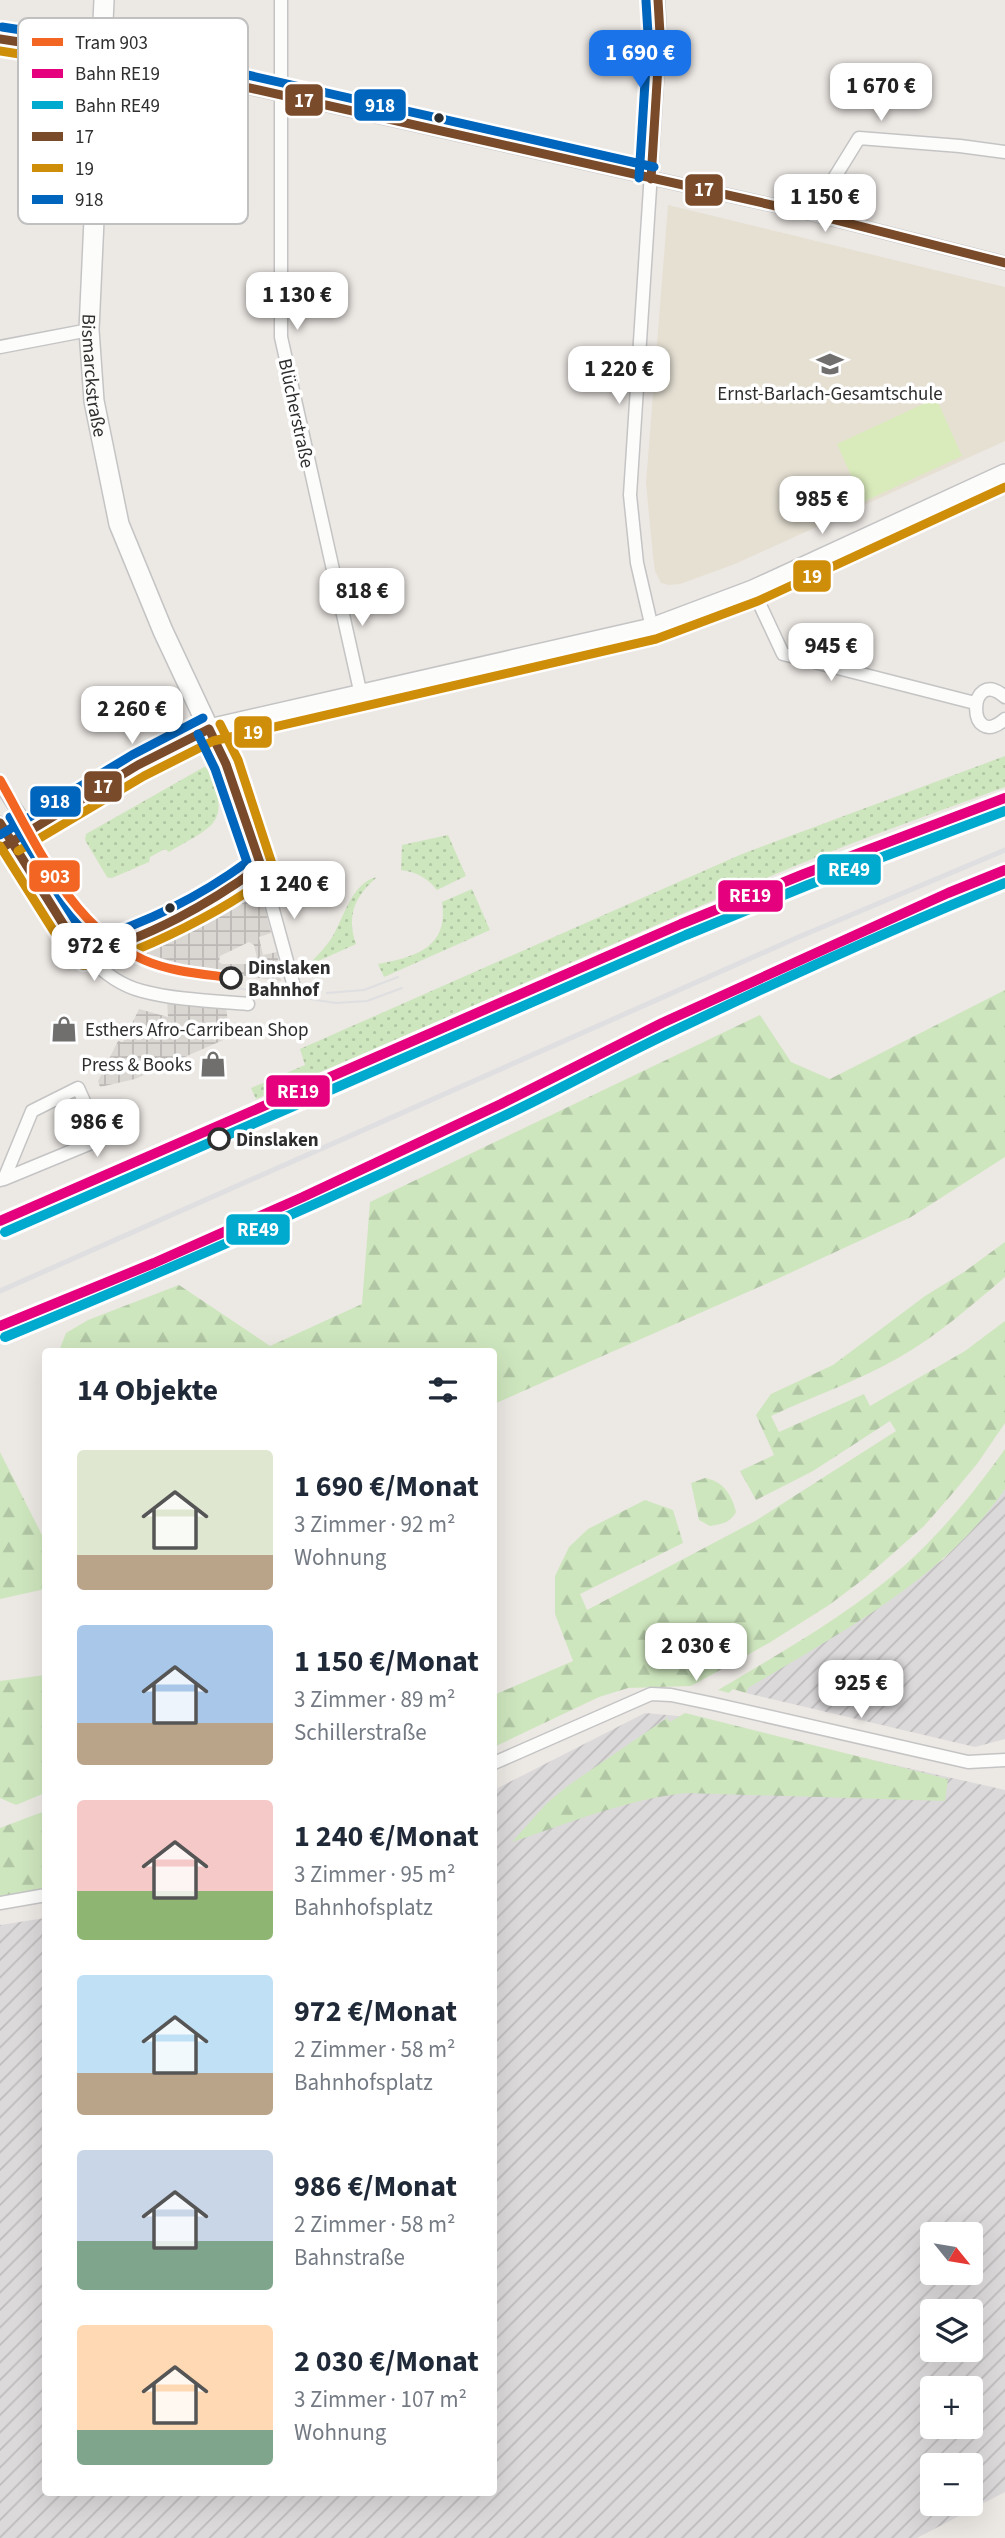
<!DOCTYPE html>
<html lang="de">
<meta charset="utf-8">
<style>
:root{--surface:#fff;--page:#f2f2f3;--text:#1f2937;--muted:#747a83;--accent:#1a73e8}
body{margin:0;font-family:"Source Sans 3",sans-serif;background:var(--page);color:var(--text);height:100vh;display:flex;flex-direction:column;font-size:26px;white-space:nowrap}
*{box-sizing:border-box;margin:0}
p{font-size:23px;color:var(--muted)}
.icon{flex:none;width:38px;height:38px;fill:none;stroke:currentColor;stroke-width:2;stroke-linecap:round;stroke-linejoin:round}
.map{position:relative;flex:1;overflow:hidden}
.drawer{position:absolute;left:42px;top:1348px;width:455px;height:1148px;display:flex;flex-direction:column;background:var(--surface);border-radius:7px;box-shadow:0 7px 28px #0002}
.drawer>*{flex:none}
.needle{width:46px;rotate:120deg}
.controls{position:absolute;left:920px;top:2222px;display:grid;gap:14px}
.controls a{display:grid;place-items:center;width:63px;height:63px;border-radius:7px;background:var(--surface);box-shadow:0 7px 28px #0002;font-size:35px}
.price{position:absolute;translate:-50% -60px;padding:0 16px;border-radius:14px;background:#fff;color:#222;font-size:23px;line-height:46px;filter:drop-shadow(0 2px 4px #0008)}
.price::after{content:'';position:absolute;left:50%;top:42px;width:21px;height:16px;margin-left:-10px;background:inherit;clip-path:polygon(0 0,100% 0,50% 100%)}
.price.on{background:var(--accent);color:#fff}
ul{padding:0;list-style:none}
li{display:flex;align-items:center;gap:21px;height:175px;padding:0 35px}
li span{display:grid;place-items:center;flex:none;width:196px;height:140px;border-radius:7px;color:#555}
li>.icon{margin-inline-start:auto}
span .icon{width:84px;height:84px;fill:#fffc;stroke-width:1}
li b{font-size:30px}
h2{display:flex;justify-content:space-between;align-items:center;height:84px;padding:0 35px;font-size:30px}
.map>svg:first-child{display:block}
.industrial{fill:url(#industrial-furrows);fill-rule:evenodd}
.education{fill:#e6e0d3}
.grass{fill:url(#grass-dots)}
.forest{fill:url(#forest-firs)}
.pitch{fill:#d9eabb}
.plaza{fill:url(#plaza-grid);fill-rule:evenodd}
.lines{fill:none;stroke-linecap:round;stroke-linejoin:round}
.street-casing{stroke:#c5c4c5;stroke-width:15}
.secondary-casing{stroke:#c5c4c5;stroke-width:22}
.street{stroke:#fcfcfb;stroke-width:12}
.secondary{stroke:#fcfcfb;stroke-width:19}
.tram{stroke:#dfdfe1;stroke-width:2}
.rail{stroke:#dfdfe1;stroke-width:5}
.bus-1-casing{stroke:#fff;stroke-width:14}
.bus-2-casing{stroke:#fff;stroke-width:14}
.bus-3-casing{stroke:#fff;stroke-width:14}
.bus-1{stroke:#7a4b2a;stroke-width:9}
.bus-2{stroke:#cf8e09;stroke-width:9}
.bus-3{stroke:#0065bd;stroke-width:9}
.rail-1-casing{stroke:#fff;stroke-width:16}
.rail-2-casing{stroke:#fff;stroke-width:16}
.rail-1{stroke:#e5007d;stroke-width:10}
.rail-2{stroke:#00a9ce;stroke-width:10}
.tram-1-casing{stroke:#fff;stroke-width:14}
.tram-1{stroke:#f26522;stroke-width:9}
.bus-dot{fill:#2e2e2e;stroke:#fff;stroke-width:2.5}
.stop-dot{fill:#fff;stroke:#2e2e2e;stroke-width:3.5}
.labels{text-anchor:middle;stroke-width:7;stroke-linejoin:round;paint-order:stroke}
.street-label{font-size:19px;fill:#2e2e2e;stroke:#fff}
.poi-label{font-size:19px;fill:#2e2e2e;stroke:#fff}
.stop-label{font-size:19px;font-weight:bold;fill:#2e2e2e;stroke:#fff;text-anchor:start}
.key{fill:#fff;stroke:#c0c0c0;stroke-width:2}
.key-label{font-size:19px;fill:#2e2e2e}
.line-badge{stroke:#fff;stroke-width:2.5}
.badge-label{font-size:19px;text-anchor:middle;font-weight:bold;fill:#fff}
</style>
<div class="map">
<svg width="1005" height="2538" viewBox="0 0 1005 2538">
<defs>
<pattern id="industrial-furrows" width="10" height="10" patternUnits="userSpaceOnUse" patternTransform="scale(1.75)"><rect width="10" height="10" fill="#dcd9db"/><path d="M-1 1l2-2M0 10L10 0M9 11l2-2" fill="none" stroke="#bdbbbc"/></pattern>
<pattern id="grass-dots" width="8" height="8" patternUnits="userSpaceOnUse" patternTransform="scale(1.75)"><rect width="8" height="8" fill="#cee6be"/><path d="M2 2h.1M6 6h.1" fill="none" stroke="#b1c6a4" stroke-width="1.8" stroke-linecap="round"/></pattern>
<pattern id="forest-firs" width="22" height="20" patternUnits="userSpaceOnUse" patternTransform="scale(1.75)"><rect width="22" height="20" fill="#cee6be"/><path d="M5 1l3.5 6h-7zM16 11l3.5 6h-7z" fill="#b1c6a4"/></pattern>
<pattern id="plaza-grid" width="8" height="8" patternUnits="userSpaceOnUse" patternTransform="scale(1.75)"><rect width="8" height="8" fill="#dad6d2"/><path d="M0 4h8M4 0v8" fill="none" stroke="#bbb8b5"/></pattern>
</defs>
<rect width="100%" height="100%" fill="#ece8e4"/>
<path class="industrial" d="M1005,1489V1739L975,1747L746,1693L747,1688L944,1559Z
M645,1713L678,1716L1005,1790V2492L917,2538H0V1925L45,1918L46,2492H494V1790ZM933,2235H971V2273H933ZM933,2312H971V2350H933ZM933,2389H971V2427H933ZM933,2466H971V2504H933Z"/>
<path class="education" d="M668,205L1005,287V441L735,564L680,584L669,585L661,583L655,571L653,556L646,483Z"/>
<path class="grass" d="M1005,756V787C920,818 835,848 752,884C586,954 423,1030 256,1099L251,1088L305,1065L300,1049L742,854Z
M204,767L209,769C231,825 214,825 169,852L165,849L150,857L149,862L112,878L107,877L85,840L86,834Z
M448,835L466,876L437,890C427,878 417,872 401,870L402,845Z
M377,877C355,896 346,915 356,944L314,963L313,960C321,952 328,944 334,934C345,914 353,882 377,877Z
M472,889L490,930L384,977L378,964C416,957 449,947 442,902Z"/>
<path class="forest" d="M1005,990V1157L911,1217L777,1279L494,1404V1351H59L66,1333L88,1320L179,1285L270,1346L362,1304L370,1202L760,1015L791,1062L830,1079Z
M1005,1242V1277C971,1306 937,1336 898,1358C858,1381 813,1396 771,1416L779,1432L864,1394L870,1406L965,1351L1005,1321V1423L977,1464L952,1494L924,1526L865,1578L829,1605L769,1643L691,1686L628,1688L599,1697L494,1747V1695L573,1661L555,1614V1576L569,1547L588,1529L645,1500L673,1510L683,1543L580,1594L587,1610L757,1520L896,1431L890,1421L813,1471L756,1500L740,1471L774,1455L756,1415L771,1394L833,1365L925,1296L964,1272Z
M1005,1449V1489C942,1581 841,1632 748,1688L746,1693L733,1689L729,1693L718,1690C782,1652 848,1615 904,1566C942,1532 976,1490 1005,1449Z
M0,1452L45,1541V1589L0,1599Z
M705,1478C723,1481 732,1495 736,1512C730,1523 722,1524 710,1526L699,1520L691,1483Z
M45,1675V1793L16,1805L0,1798V1681Z
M685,1713L948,1779L945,1801L687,1793C627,1799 569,1823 512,1842L546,1804L566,1787L667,1718L670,1722Z
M45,1811V1890L0,1899V1828Z"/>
<path class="pitch" d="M936,398L962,456L863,502L837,444Z"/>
<path class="plaza" d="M257,896L266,912L271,933L259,937L263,955L277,952L281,981L196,969L139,951ZM249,942L254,945L257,958L254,964H222L219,962L220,956Z
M167,1001L226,1007L230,1037L135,1079L100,1087L98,1081L118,1041L123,1042L139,1009L168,1017Z"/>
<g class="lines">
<g class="street-casing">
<path id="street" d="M281,0V337L361,695
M0,39L103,55L812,214L1005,263
M812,214L859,138L960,146L1005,152
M0,347L89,330
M753,590L783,654L975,703
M652,628L637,563L630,495L660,34L658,0
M1005,697C967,664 966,753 1005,719
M209,729L226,764L261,866L293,983
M0,784L30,830
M0,823C14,845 29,868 43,891C68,930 93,978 142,991C176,1000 213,1001 248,1004
M0,1180L4,1179L32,1111L78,1088L101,1139L4,1179
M494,1763L651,1694L671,1695L714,1704L968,1762L1005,1760
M0,1903L46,1895"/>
</g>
<g class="secondary-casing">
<g id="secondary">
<path id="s1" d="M104,0L89,330L94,401L119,524L163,631L209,729"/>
<path d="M0,849L138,765L209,729L652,628L753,590L1005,474"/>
</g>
</g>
<use href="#street" class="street"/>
<use href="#secondary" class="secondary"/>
<path class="tram" d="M230,987L336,1003L367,1001L402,988
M327,993L364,990L398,977"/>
<path class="rail" d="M0,1291L794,939L1005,850"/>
<g class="bus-1-casing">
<path id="bus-1" d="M0,39L103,55L812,214L1005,263
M651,179L660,34L658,0
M0,823L70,935L86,954C147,939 211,903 261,866L226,764L209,729
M0,849L138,765L209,729"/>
</g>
<g class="bus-2-casing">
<path id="bus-2" d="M0,51L101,67
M0,846L60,941L82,965C110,969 266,893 273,867L238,760L220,724
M18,851L144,776L213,741L656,639L758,601L1005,487"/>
</g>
<g class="bus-3-casing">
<path id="bus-3" d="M2,27L106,43L654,167
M639,178L648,34L646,1
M10,817L80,928L90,940C145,924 201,896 247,862L215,769L198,734
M0,835L132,755L203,718"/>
</g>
<use href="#bus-1" class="bus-1"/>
<use href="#bus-2" class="bus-2"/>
<use href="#bus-3" class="bus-3"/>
<g class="rail-1-casing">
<path id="rail-1" d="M0,1221L681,924L804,874L1005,798
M0,1326L154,1263L303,1197L501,1104L662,1023L948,893L1005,870"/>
</g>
<g class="rail-2-casing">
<path id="rail-2" d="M5,1232L686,935L808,885L1005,811
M5,1337C173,1268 340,1195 504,1116C559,1090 612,1060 667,1034C778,981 891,929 1005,883"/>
</g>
<use href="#rail-1" class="rail-1"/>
<use href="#rail-2" class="rail-2"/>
<g class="tram-1-casing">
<path id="tram-1" d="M0,780C37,845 72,928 144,960C171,972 204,974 233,978"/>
</g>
<use href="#tram-1" class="tram-1"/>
</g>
<defs>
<g id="school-bare" transform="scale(2.1)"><path d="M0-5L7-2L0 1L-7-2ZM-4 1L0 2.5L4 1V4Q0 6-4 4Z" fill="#706f6e" stroke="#fff" stroke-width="2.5" paint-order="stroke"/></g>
<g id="shop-bare" transform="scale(2.1)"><path d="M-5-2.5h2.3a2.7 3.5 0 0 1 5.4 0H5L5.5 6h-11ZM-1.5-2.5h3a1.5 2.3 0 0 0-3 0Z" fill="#706f6e" stroke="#fff" stroke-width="2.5" paint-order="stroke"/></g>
</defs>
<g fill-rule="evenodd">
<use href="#school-bare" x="830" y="364"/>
<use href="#shop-bare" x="64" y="1029"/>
<use href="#shop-bare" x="213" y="1064"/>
</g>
<g class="bus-dot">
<circle cx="439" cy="118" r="6"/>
<circle cx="170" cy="908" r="6"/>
</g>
<g class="stop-dot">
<circle cx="231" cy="978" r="10"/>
<circle cx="219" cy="1139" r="10"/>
</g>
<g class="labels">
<g class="street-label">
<text dy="7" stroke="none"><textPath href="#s1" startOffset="376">Bismarckstraße</textPath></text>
<text transform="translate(297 413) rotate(78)" y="7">Blücherstraße</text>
</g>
<g class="poi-label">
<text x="830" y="400">Ernst-Barlach-Gesamtschule</text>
<text x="85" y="1036" text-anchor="start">Esthers Afro-Carribean Shop</text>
<text x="192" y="1071" text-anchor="end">Press &amp; Books</text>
</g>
<g class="stop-label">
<text x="248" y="974">Dinslaken<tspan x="248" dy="22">Bahnhof</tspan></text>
<text x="236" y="1146">Dinslaken</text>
</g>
</g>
<rect x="18" y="18" width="230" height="206" rx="10" class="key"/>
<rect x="32" y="38" width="31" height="8" fill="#f26522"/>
<rect x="32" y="69" width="31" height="9" fill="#e5007d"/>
<rect x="32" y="101" width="31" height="8" fill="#00a9ce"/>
<rect x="32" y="132" width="31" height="9" fill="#7a4b2a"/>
<rect x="32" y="164" width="31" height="8" fill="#cf8e09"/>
<rect x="32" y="195" width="31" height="9" fill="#0065bd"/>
<g class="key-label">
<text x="75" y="49">Tram 903</text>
<text x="75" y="80">Bahn RE19</text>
<text x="75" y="112">Bahn RE49</text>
<text x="75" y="143">17</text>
<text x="75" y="175">19</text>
<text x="75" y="206">918</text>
</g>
<g class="line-badge">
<rect x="284" y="83" width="40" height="34" rx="7" fill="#7a4b2a"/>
<rect x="353" y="88" width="54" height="34" rx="7" fill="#0065bd"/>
<rect x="684" y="173" width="40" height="34" rx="7" fill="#7a4b2a"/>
<rect x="792" y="559" width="40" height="34" rx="7" fill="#cf8e09"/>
<rect x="233" y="715" width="40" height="34" rx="7" fill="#cf8e09"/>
<rect x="83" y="770" width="40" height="33" rx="7" fill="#7a4b2a"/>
<rect x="29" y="785" width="53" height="33" rx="7" fill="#0065bd"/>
<rect x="816" y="853" width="66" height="33" rx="7" fill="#00a9ce"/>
<rect x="28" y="859" width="53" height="34" rx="7" fill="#f26522"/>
<rect x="717" y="879" width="67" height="34" rx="7" fill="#e5007d"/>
<rect x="265" y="1074" width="66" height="34" rx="7" fill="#e5007d"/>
<rect x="225" y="1213" width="66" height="33" rx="7" fill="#00a9ce"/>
</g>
<g class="badge-label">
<text x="304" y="107">17</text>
<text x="380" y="112">918</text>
<text x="704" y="196">17</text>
<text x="812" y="583">19</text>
<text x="253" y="739">19</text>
<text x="103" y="793">17</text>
<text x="55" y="808">918</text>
<text x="849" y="876">RE49</text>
<text x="55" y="883">903</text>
<text x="750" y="902">RE19</text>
<text x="298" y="1098">RE19</text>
<text x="258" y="1236">RE49</text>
</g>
</svg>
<div class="controls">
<a><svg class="needle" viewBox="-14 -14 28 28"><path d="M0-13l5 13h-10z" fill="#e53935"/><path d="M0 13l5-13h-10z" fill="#747a83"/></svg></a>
<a><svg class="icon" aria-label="layers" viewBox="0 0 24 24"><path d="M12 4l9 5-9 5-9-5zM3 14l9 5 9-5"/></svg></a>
<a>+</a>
<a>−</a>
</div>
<b class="price on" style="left:640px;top:90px">1 690 €</b>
<b class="price" style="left:881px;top:123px">1 670 €</b>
<b class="price" style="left:825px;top:234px">1 150 €</b>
<b class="price" style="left:297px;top:332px">1 130 €</b>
<b class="price" style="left:619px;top:406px">1 220 €</b>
<b class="price" style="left:822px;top:536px">985 €</b>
<b class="price" style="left:362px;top:628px">818 €</b>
<b class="price" style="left:831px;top:683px">945 €</b>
<b class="price" style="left:132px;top:746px">2 260 €</b>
<b class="price" style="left:294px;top:921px">1 240 €</b>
<b class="price" style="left:94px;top:983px">972 €</b>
<b class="price" style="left:97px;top:1159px">986 €</b>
<b class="price" style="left:696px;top:1683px">2 030 €</b>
<b class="price" style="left:861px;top:1720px">925 €</b>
<section class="drawer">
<h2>14 Objekte<svg class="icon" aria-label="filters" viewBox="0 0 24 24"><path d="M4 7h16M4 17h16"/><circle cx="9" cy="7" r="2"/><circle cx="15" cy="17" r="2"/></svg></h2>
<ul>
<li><span style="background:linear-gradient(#dfe7d0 75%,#b9a48a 0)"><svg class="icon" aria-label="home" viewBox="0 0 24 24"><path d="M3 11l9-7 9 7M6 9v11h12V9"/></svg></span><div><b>1 690 €/Monat</b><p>3 Zimmer · 92 m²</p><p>Wohnung</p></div></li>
<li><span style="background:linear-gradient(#a9c7e8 70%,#b9a48a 0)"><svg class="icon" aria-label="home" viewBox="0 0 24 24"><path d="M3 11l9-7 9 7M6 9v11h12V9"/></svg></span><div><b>1 150 €/Monat</b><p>3 Zimmer · 89 m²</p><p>Schillerstraße</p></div></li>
<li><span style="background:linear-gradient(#f6c9c9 65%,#8fb573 0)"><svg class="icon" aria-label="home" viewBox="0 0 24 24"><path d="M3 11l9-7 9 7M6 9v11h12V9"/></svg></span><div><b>1 240 €/Monat</b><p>3 Zimmer · 95 m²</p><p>Bahnhofsplatz</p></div></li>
<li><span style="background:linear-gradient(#bfe0f5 70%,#b9a48a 0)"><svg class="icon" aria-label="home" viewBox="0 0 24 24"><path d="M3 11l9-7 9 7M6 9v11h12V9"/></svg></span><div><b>972 €/Monat</b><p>2 Zimmer · 58 m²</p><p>Bahnhofsplatz</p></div></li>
<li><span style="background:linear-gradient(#c9d6e8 65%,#7fa58c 0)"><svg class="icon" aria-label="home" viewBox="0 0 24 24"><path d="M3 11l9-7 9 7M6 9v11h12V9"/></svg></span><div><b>986 €/Monat</b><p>2 Zimmer · 58 m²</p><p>Bahnstraße</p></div></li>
<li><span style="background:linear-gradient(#ffd9b3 75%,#7fa58c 0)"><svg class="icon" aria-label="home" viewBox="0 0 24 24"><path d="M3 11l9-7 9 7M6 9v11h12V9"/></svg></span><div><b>2 030 €/Monat</b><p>3 Zimmer · 107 m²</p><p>Wohnung</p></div></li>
</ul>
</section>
</div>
